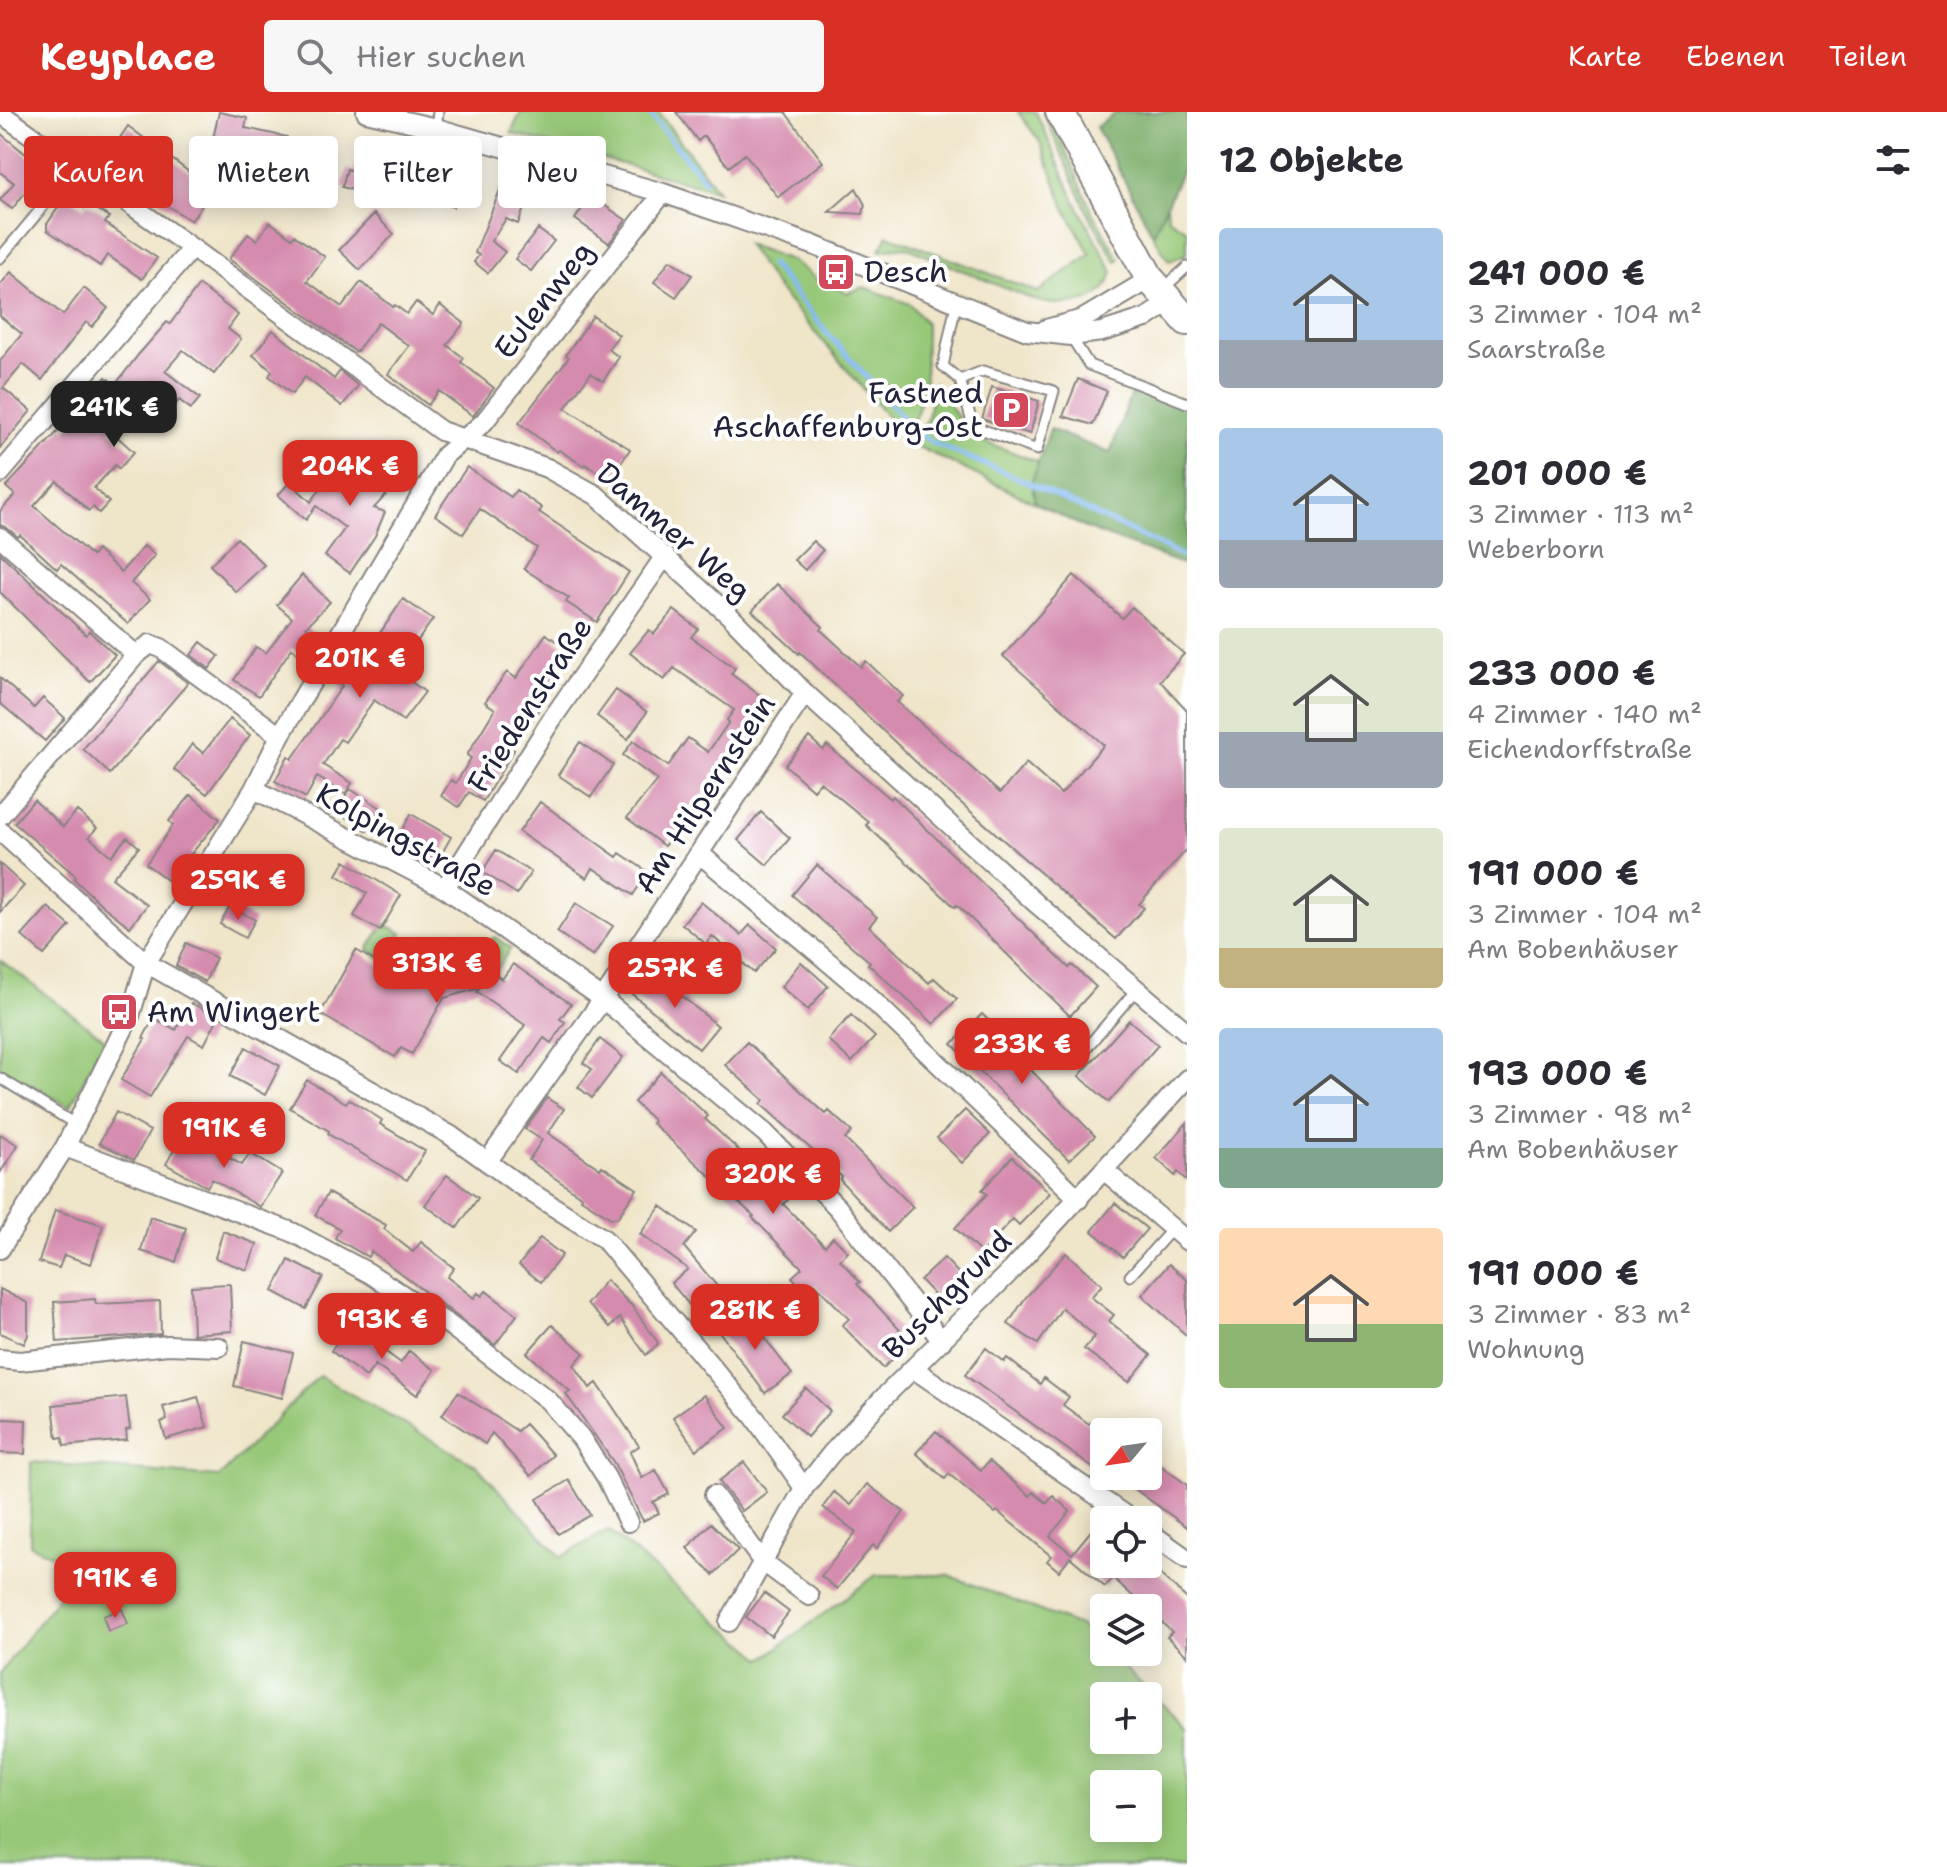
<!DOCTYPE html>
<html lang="de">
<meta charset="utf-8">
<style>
:root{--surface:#fff;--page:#f7f7f7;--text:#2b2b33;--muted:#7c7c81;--accent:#d93025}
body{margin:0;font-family:"Shantell Sans",sans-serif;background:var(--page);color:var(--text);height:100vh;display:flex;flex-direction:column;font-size:30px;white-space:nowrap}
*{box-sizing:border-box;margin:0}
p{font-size:26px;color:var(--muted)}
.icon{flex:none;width:44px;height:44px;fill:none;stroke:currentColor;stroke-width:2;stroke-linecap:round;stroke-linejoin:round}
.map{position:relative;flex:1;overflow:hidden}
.side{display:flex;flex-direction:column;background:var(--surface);width:760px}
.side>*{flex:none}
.top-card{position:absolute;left:24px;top:24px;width:760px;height:72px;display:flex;gap:16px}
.needle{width:52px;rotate:241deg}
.controls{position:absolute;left:1090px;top:1306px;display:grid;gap:16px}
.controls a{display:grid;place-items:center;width:72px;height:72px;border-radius:8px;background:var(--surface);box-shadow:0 4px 20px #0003;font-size:40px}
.price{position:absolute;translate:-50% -68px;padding:0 18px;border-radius:16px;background:var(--accent);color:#fff;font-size:26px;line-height:52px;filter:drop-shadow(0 2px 4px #0008)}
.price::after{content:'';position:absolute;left:50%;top:48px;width:24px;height:18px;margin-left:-12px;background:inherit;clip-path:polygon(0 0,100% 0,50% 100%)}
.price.on{background:#222;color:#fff}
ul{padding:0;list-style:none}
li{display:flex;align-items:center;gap:24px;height:200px;padding:0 32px}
li span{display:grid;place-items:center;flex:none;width:224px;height:160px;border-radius:8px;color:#555}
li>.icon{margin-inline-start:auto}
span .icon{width:96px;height:96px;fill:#fffc;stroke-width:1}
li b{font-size:34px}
h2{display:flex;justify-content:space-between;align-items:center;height:96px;padding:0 32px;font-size:34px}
.pill{padding:0 28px;border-radius:8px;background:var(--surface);box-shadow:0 4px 20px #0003;font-size:28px;line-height:72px}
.pill.on{background:var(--accent);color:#fff}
header{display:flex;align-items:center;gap:48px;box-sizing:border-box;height:112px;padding:0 40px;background:var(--accent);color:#fff}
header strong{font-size:38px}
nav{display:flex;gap:44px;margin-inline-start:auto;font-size:28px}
.search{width:560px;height:72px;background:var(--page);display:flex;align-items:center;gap:20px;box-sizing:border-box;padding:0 28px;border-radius:8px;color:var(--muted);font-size:30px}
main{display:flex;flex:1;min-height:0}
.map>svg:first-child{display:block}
.green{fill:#97c878;stroke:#5c755a;stroke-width:2;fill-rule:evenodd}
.forest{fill:#79ac68;stroke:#4e6752;stroke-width:2}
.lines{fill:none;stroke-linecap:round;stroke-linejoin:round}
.stream{stroke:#86bbf5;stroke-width:5}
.building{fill:#d58bae}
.lane-casing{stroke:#888482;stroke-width:13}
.street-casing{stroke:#888482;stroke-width:22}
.primary-casing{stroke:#888482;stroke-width:32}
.lane{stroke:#fff;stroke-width:9}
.street{stroke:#fff;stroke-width:18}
.primary{stroke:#fff;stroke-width:28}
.labels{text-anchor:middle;stroke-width:8;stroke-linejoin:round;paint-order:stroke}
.poi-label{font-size:30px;fill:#22223b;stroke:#fff;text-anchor:start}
.street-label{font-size:30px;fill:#22223b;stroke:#fff}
</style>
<header>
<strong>Keyplace</strong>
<div class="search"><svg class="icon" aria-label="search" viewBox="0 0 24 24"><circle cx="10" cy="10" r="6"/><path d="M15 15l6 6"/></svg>Hier suchen</div>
<nav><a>Karte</a><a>Ebenen</a><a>Teilen</a></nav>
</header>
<main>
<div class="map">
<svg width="1187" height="1755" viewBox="0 0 1187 1755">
<rect width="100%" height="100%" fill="#fff"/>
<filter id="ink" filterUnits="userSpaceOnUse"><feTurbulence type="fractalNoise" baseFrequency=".0125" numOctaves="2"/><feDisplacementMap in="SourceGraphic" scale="16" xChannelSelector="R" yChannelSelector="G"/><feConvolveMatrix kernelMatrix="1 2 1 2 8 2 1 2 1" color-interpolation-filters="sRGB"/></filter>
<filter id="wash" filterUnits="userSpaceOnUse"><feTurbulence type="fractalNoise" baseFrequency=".006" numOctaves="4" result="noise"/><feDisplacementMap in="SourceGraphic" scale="32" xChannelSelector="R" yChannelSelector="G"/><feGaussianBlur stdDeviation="1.8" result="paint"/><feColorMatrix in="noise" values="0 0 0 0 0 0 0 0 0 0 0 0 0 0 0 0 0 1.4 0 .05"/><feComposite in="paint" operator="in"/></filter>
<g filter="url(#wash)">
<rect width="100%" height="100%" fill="#efe5c9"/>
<path class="green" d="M521,0H658L718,79L511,21Z
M1018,0H1036L1074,87L1113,160C1104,195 1063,196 1034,188L906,135L880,138L888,123L1038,180L1090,142L1065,96L1040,30Z
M1043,0H1049L1092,100L1119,147L1116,150L1088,101Z
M1167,90L1168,106L1187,118V142L1169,149L1153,123Z
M746,132L793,149L815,166L847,181L864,175L910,192L926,211L925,277L907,328L777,176Z
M935,271L971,325L1039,350L1032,369L1035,391L914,333L927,307Z
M384,812L402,821L385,850L368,837Z
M495,825L511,836L496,858L488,852L473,863H454L443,850V845L450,840L459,846Z
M0,848L105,927L70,995L0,955Z
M319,1264L476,1353L561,1445L608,1418L763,1547L876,1463H948L1082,1515L1104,1537V1540H1108L1187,1616V1755H0V1561L73,1465L57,1445L30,1433L31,1350L219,1365ZM1104,1584H1148V1628H1104ZM1104,1672H1148V1716H1104Z"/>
<path class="forest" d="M1117,0H1187V47L1153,123L1096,15Z
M1134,273L1187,293V454L1088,417L1035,391L1032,369L1050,317L1110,341Z"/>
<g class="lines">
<path class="stream" d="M648,0L705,69
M771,152L827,221L913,317L933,331L1018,366L1187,446"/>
</g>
<g id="blocks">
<path class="building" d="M219,0L247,6L245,16L287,25L281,57L236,47L238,36L212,31Z
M676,0H785L823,50L778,85L745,42L729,55L704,24L698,29Z
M128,14L213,78L191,109L103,51Z
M0,21L44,57L12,97L0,88L14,71L0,60Z
M437,37L473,49L469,63L464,61L453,95L428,87L431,78L425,77Z
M359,39L393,48L383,86L342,75L347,57L354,59Z
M504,68L531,78L518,112L506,107L491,129L505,140L488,161L474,150L479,143L475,141Z
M856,76L865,93L863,102L829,100Z
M66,84L84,96L87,91L109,105L105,111L157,146L142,167L107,143L100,154L47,118V112Z
M591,84L626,108L609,131L575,107Z
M374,102L394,122L360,158L339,138Z
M270,110L292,126L294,123L325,145L307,169L342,195L361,170L393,195L395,193L407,202L416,190L433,203L440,193L464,211L447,233L464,246L461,250L494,276L473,304L439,279L428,293L388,262L409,234L378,211L356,240L229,147L248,122L257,128Z
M538,117L554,129L531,159L515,147Z
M670,148L692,163L676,185L654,170Z
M11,160L63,203L84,176L108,196L92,215L86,210L42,268L23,252L3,276L31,299L0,336V249L22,222L0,204V173Z
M199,173L238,203L228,217L241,227L214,262L183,238L165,259L200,286L191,297L179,288L168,303L141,283L110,318L134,340L119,357L115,353L94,376L109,390L99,401L93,395L89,399L57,369L34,394L92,444L97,438L121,460L144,434L155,443L131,471L150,487L128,512L61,452L57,457L20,423L18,425L7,416L0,413V399L15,383L6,375L62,315L66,318L91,290L87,287L106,265L115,273L139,242L167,210L170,212Z
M593,204L619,223L608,237L619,245L603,269L591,261L565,296L630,337L610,368L585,352L584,354L559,338L557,340L519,311L569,245L566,243Z
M273,218L334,267L340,259L358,274L342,294L305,265L292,282L269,264L272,259L253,243Z
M1078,267L1107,279L1093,313L1063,304Z
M992,275L1039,289L1030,322L982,307Z
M384,345L404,363L374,396L385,400L375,424L350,461L325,444L345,416L316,394L306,408L278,383L290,370L311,390L323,373L327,375L346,352L363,367Z
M467,355L511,385L516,378L542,396L539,400L629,460L597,510L566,490L569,486L524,457L537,436L480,397L463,422L435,403Z
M237,426L264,453L236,480L210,453Z
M813,429L823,438L805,458L794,448Z
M0,441L86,523L89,519L115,543L90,570L0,480Z
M302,463L330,490L306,515L314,521L299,542L292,536L259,584L234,568L256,535L266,541L292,506L277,493Z
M1074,463L1122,506L1132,495L1184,542L1160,569L1187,598V737L1139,792L1144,796L1116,827L937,670L800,540L799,542L752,499L777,472L823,515L821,518L861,555L866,549L903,584L897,590L1000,681L1026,651L1061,682L1104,633L1003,544Z
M403,487L433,507L412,537L409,535L394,557L425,580L403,609L374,588L345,630L340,627L323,653L352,671L345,682L317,665L306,686L275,669L288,644L292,647L342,574L337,571L368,526L374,530Z
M674,498L698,517L691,525L735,556L731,562L776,595L738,642L734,638L702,685L664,734L627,706L657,668L623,643L633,629L668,654L688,626L708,640L729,610L727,608L734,598L674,556L664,568L630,541L649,518L654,522Z
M546,522L572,540L542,585L546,587L511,636L514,638L483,689L469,680L459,695L441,684L451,668L456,671L471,646L467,643L495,597L485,590L507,560L516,566Z
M201,530L219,544L209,557L191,543Z
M159,549L188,571L110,662L83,637Z
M0,566L34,596L43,586L65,606L45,629L0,591Z
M616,578L647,600L628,627L597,604Z
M230,607L250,623L207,682L174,657L192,632L203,641Z
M809,625L823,638L827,633L891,687L893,684L1069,856L1072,853L1096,875L1070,904L957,793L955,795L866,713L869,710L820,670L813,678L785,653Z
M580,630L613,653L591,685L558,663Z
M350,677L381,696L367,719L336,699Z
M191,683L220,707L191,742L197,746L177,775L146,752L173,713L169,709Z
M34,688L63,715L77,699L97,716L89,725L111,744L127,725L139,735L112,766L147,793L130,815L103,794L74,767L76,764L14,711Z
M540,690L617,745L620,741L648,760L633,783L593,756L587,766L519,720Z
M761,700L790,726L767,753L738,728Z
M411,702L451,725L436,752L396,729Z
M496,738L531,760L517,782L482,760Z
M345,749L401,783L380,819L354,804L367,781L337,763Z
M0,752L24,774L0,800Z
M817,753L877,805L869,814L929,871L934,866L957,887L934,912L868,852L870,850L792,783Z
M701,790L741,823L750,813L776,836L754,861L712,824L706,832L682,812Z
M576,791L613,814L593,844L557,820Z
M230,794L255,808L245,826L220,812Z
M48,795L70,814L44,843L22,824Z
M186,831L216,846L205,870L176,854Z
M356,838L386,856L395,841L440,867L466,858L483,871L491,859L502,867L513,852L571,892L560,907L565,910L551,931L544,926L519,962L500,949L525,913L477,880L480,876L444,886L412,942L401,936L395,945L320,902Z
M801,850L828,874L808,898L781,875Z
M651,859L718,914L699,937L632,882Z
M191,891L218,906L204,933L188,924L150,985L121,968L145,927L143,926L154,906L176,918Z
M982,902L1032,951L1028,955L1095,1024L1069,1048L952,932Z
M851,903L875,925L852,950L828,928Z
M1129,908L1158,933L1109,990L1079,964Z
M600,927L623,945L592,986L578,975L592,957L583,951Z
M747,930L826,1002L829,999L852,1020L845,1027L913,1095L888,1120L840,1068L842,1065L761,992L764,988L725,953Z
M246,935L280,954L265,983L230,964Z
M661,960L708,1004L705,1007L790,1086L783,1092L825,1134L833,1125L848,1140L840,1148L860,1170L857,1172L911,1230L883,1256L842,1213L849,1207L815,1172L806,1180L792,1165L802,1156L752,1105L754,1104L652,1011L654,1009L634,990Z
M307,968L346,991L349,987L382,1008L380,1012L425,1039L407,1068L328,1022L329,1019L290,996Z
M547,986L564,997L548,1021L600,1057L602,1054L637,1077L617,1106H611L581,1087L582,1085L529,1048L542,1028L525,1017Z
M965,998L990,1022L962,1051L937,1026Z
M116,1000L150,1019L134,1048L99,1031Z
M1187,1011V1069L1178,1060L1175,1064L1156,1046Z
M184,1020L242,1053L250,1041L282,1061L260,1095L212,1067L207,1075L166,1052Z
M0,1022L18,1033L0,1061Z
M1012,1045L1050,1081L1019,1113L1013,1107L981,1141L955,1116L987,1082L982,1078Z
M447,1063L478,1086L457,1116L425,1093Z
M328,1081L386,1113L384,1117L413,1140L421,1130L454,1156L447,1165L474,1186L478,1181L482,1184L486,1179L517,1203L495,1233L371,1139L368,1145L335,1126L340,1117L315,1103Z
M1115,1091L1147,1117L1123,1145L1092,1119Z
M661,1094L696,1120L684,1135L722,1180L696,1201L671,1171L688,1157L640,1122Z
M55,1098L103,1113L91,1152L64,1143L59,1156L39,1150Z
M150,1105L186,1116L176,1150L141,1139Z
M223,1119L257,1132L247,1158L215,1146Z
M540,1126L562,1143L541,1170L519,1153Z
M1066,1141L1102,1173L1091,1185L1114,1203L1109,1209L1151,1243L1129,1270L1084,1237L1095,1224L1062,1196L1038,1232L1008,1212L1026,1185Z
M944,1146L965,1168L941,1190L920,1168Z
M289,1148L323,1165L306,1197L273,1179Z
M1169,1152L1187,1168V1224L1142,1183Z
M606,1168L632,1194L656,1228L658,1232L646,1243L620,1206L610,1215L587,1192Z
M230,1172L232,1219L193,1222L191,1174Z
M0,1177L28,1191V1223L24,1232L0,1221Z
M95,1187L96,1192L160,1189L161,1222L57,1230L54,1190Z
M744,1199L792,1262L765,1281L718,1218Z
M349,1213L401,1251L409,1239L435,1258L417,1283L375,1253L366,1265L331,1239Z
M552,1213L584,1241L574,1253L590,1276L597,1271L639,1334L630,1340L642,1366L656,1358L669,1382L653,1390L659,1401L643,1409L614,1351L566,1282L570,1279L527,1241Z
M244,1229L293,1241L282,1286L234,1274Z
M986,1236L1004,1250L1007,1246L1040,1272L1044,1266L1069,1285L1063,1293L1089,1312L1091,1310L1104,1319V1364L965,1263Z
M806,1276L830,1299L807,1325L782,1302Z
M458,1280L517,1319L525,1312L553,1343L531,1364L492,1321L485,1332L442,1303Z
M704,1283L728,1316L696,1338L673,1305Z
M126,1285L130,1317L126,1318L127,1328L64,1334L63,1325L57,1326L53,1293Z
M198,1285L207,1315L166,1327L161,1310L167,1308L163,1295Z
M0,1307L26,1308L25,1342L0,1341Z
M936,1319L981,1358L989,1349L1030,1384L1033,1380L1047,1391L1053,1384L1070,1399L1050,1424L1072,1442L1094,1415L1104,1424V1452H1149L1187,1487V1544L1167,1525L1172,1520L1113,1466L1105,1475L1070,1445L1059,1459L1047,1449L1051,1444L997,1399L995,1401L949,1362L945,1367L916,1341Z
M1148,1344L1187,1373V1415L1117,1364H1148Z
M744,1350L767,1380L742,1399L719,1369Z
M569,1368L590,1403L558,1422L537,1387Z
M867,1372L904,1400L877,1436L873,1433L837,1477L821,1464L856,1420L823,1395L834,1380L851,1393Z
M711,1411L738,1438L713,1463L687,1436Z
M764,1481L789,1500L771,1524L746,1505Z
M122,1497L128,1512L108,1519L103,1504Z"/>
</g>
</g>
<g filter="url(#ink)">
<use href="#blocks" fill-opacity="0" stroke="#888482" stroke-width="2"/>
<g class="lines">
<g class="lane-casing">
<path id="lane" d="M436,16L438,0
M0,146L76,55
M1163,177L1187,155
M956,192L943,254L960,268L973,314L1037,338L1054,279L983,259L960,268
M1070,223L1089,253L1187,291
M1075,949L1137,877
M0,966L75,1012
M1130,1164L1173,1116"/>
</g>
<g class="street-casing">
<path id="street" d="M366,0L436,16L663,81L813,133L1027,219L1071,224L1102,220L1146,206L1168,191
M0,1L192,136L441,319L547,356L596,383L730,504L805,581L1038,793L1187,920
M1046,217L1083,207L1150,167
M0,362L192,136
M0,425L136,543L150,532L161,536L280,624
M254,677L445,776L603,887L765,1021L838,1096L942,1229
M0,704L136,543
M0,719L146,851L450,1023L518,1072L604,1127L755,1306L804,1376
M700,742L863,879L1079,1087
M445,776L552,607L665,444
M65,1035L292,1120L369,1161L448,1212L548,1288L581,1326L606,1365L628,1410
M487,1050L603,887L805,581
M1105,1059L1187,1129
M0,1137L65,1035L130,904L146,851L254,677L280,624L445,343L484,310L663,81
M0,1247L20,1249L168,1233L219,1235
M914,1257L1132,1408
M714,1383L762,1449L809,1484
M1148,1419L1187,1447
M729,1510L804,1376L831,1342L887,1282L1011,1159L1187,967"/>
</g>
<g class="primary-casing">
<path id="primary" d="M1060,0L1150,167L1187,209"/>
</g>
<use href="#lane" class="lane"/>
<use href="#street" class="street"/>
<use href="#primary" class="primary"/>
</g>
</g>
<defs>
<g id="bus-square" transform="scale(2)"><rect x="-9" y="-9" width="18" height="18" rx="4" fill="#d1495b" stroke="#fff"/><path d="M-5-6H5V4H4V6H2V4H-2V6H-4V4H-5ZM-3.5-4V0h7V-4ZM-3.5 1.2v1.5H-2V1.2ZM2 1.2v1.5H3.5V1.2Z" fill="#fff"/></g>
<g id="parking-square" transform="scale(2)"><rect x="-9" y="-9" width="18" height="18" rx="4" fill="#d1495b" stroke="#fff"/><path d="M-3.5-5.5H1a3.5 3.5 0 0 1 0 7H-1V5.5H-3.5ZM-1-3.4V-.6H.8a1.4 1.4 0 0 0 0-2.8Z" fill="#fff"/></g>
</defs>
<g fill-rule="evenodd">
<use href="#bus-square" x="836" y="160"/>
<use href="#parking-square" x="1011" y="298"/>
<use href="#bus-square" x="119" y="900"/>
</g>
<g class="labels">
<g class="poi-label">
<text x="864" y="170">Desch</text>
<text x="983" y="291" text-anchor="end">Fastned<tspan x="983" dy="34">Aschaffenburg-Ost</tspan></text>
<text x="147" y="910">Am Wingert</text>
</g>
<g class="street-label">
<text transform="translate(544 188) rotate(-52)" y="10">Eulenweg</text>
<text transform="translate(674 420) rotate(41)" y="10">Dammer Weg</text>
<text transform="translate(530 593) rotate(-57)" y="10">Friedenstraße</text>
<text transform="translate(705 682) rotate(-57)" y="10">Am Hilpernstein</text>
<text transform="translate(406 728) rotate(29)" y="10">Kolpingstraße</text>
<text transform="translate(947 1183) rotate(-45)" y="10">Buschgrund</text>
</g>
</g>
</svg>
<div class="controls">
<a><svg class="needle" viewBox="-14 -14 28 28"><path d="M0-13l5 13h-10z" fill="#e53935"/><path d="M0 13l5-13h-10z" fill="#7c7c81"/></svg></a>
<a><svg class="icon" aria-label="locate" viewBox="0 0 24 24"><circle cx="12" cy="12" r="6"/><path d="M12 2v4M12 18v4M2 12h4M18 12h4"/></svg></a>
<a><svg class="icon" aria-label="layers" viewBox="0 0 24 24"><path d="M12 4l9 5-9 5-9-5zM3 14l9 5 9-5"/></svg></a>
<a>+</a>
<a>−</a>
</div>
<b class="price on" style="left:114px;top:337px">241K €</b>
<b class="price" style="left:350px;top:396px">204K €</b>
<b class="price" style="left:360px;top:588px">201K €</b>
<b class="price" style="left:238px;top:810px">259K €</b>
<b class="price" style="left:437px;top:893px">313K €</b>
<b class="price" style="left:675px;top:898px">257K €</b>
<b class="price" style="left:1022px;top:974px">233K €</b>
<b class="price" style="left:224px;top:1058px">191K €</b>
<b class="price" style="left:773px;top:1104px">320K €</b>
<b class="price" style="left:755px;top:1240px">281K €</b>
<b class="price" style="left:382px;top:1249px">193K €</b>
<b class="price" style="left:115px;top:1508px">191K €</b>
<div class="top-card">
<a class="pill on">Kaufen</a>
<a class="pill">Mieten</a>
<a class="pill">Filter</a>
<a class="pill">Neu</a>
</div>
</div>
<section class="side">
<h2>12 Objekte<svg class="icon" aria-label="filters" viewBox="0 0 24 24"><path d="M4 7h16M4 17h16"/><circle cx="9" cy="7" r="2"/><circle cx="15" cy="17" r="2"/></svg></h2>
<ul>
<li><span style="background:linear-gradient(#a9c7e8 70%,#9aa5b1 0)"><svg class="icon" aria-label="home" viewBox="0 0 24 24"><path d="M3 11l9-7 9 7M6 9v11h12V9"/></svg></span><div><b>241 000 €</b><p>3 Zimmer · 104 m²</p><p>Saarstraße</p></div></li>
<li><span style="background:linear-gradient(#a9c7e8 70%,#9aa5b1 0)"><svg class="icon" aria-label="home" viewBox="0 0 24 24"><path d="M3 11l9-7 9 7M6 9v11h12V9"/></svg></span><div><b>201 000 €</b><p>3 Zimmer · 113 m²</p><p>Weberborn</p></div></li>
<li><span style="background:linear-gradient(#dfe7d0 65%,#9aa5b1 0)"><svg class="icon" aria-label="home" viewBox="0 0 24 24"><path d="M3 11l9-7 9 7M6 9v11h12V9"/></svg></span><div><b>233 000 €</b><p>4 Zimmer · 140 m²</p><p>Eichendorffstraße</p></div></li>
<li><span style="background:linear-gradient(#dfe7d0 75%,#c2b280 0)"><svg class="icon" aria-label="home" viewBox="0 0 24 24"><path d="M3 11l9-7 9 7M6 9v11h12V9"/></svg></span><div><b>191 000 €</b><p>3 Zimmer · 104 m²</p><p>Am Bobenhäuser</p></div></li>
<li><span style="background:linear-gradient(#a9c7e8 75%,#7fa58c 0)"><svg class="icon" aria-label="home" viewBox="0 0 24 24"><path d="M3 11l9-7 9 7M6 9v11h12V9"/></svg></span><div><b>193 000 €</b><p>3 Zimmer · 98 m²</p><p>Am Bobenhäuser</p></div></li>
<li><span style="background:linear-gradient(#ffd9b3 60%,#8fb573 0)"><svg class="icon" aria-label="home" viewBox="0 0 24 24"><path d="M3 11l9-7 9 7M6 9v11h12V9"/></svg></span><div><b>191 000 €</b><p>3 Zimmer · 83 m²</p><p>Wohnung</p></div></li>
</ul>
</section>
</main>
